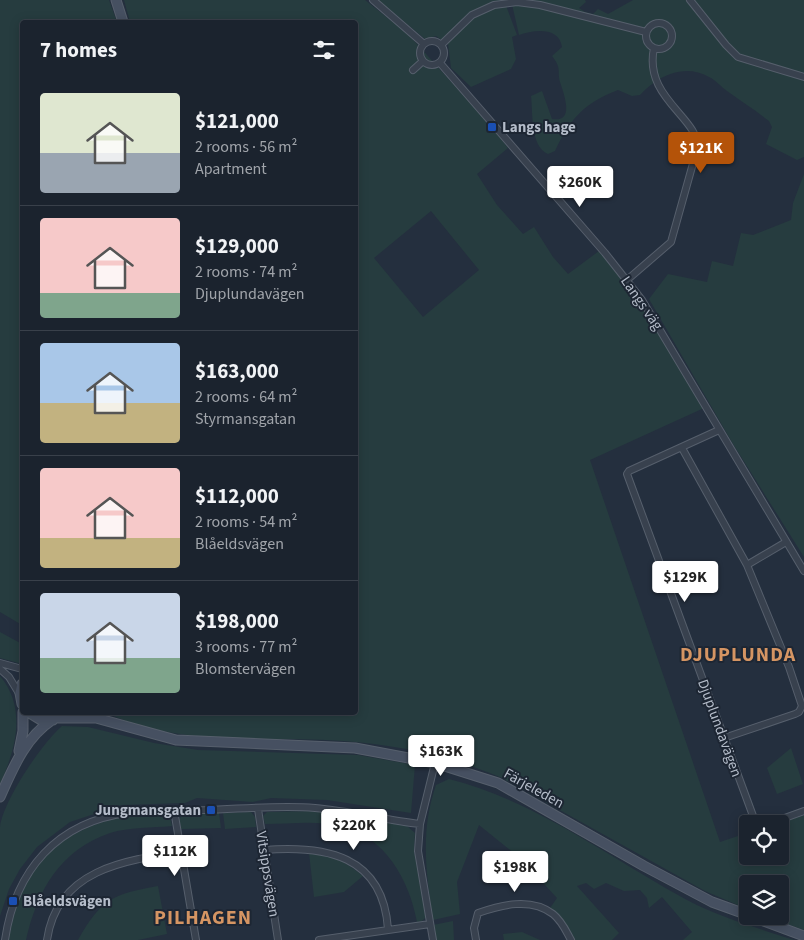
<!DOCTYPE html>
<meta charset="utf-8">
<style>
:root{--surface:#1b232e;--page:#242b36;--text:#f1f3f6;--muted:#a0a4aa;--line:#39404a;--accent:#b45309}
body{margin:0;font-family:"Source Sans 3",sans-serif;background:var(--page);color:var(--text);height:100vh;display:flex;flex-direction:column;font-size:19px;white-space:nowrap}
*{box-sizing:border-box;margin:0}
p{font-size:16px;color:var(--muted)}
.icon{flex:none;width:28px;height:28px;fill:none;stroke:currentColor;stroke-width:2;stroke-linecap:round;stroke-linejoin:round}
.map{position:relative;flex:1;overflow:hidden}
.details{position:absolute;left:20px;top:20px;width:338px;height:695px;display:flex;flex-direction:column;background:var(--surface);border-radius:5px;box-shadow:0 2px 12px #0003,0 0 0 1px var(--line)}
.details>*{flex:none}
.buttons{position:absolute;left:739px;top:815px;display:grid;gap:10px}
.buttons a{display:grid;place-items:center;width:50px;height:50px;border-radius:5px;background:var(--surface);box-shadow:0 2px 12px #0003,0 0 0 1px var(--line);font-size:25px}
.price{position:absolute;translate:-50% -42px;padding:0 11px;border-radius:5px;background:#fff;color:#222;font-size:16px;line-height:32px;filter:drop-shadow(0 1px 2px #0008)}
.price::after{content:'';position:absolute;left:50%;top:30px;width:15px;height:11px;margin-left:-8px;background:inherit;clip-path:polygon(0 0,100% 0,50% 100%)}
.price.active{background:var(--accent);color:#fff}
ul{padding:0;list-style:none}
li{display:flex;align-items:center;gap:15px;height:125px;padding:0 20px}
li+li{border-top:1px solid var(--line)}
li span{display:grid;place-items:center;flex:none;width:140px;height:100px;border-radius:5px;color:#555}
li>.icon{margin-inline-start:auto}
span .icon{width:60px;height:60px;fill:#fffc;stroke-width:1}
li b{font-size:21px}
h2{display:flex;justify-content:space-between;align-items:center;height:60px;padding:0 20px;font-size:21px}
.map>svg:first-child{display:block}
.green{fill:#263c3f;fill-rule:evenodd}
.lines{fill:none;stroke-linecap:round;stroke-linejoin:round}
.minor-casing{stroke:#565f6c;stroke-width:8}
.secondary-casing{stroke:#565f6c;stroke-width:11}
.minor{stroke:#38414e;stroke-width:6}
.secondary{stroke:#465061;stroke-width:9}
.transit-dot{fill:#1a4fb4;stroke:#1d2633;stroke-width:2}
.labels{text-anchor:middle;stroke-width:4;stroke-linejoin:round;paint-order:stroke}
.poi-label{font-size:15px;font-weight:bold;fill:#b4bcc9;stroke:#1d2633;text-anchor:start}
.street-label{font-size:15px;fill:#b4bcc9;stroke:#1d2633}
.district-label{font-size:20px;font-weight:bold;letter-spacing:1px;fill:#d59563;stroke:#1d2633}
</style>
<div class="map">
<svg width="804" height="940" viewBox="0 0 804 940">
<rect width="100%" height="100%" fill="#242f3e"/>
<path class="green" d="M0,0H109L117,22H22V625L0,612Z
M124,0H365L408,34L492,127L508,148L477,174L497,205L523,234L534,227L553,257L568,274L599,251L635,296L704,408L590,460L720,842L747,833L748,856H780V824H777L804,815V930L765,916H780V884H748L747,909L705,891L502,778C451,756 398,745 343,741C265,735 181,748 107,713L355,712V22H130ZM431,211L479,270L423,317L374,258Z
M378,0H504L517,35L512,37L516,59L511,69L471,87L451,68L448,44L436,36L425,39Z
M511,0H585L586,2L579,8L585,12L593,14L598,9L608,14L633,0H804V157L797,160L766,144L772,127L769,121C755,110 741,101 727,91C721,87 716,80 709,77C685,63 658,75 640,95L632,96L618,90C584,103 570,119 555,151L548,154C530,146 533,113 531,96L542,91L552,119C576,123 563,92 560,82C557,69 562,69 552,56L562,47C559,26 533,30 519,35Z
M804,174V557L733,444L649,299L668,274L707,282L712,261L733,266L741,233L753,235L791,220L793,203Z
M0,632L22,644V664L0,658Z
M0,676C27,708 16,749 0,784Z
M62,726L88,727L154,743L198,750L358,755L415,765L411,813L327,800L271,798L253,802L197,798L185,803L121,805L70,822L37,847L20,869L9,889L0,916C0,887 0,855 0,827C3,801 42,743 62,726Z
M791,748L803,784L777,794L767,768Z
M449,779C532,799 612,859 687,900C721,918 758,928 794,940H683L692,932L662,897L649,908L647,898L640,890L624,891L606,883L594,889L586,883L577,886L619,933L612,940H575L559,915L550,908L557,898L520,858L479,825L457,882L460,914L433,920C426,873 420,831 436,785Z
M313,811L407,826L415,833L414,850L426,917L422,921L417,922C409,879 385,837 341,826C316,820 289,824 265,824L263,816L267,812Z
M251,812L255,817L256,827L225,829L223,813Z
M219,813L221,828L181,829L179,819L184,814Z
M132,815H167L170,817L172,826C152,828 129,827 110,833C60,850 37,891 26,940H9C20,866 59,828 132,815Z
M309,853C331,853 347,863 363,876L344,892L314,897Z
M158,886L167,934L138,940H78C101,899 113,894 158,886Z
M453,921L454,940H436L433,925Z
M522,932L540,940H504L503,934Z"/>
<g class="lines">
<g class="minor-casing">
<path id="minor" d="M373,0L424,44
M690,0L726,45L738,57L804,77
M646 36a13 13 0 1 1 26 0a13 13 0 1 1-26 0Z
M420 53a12 12 0 1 1 24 0a12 12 0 1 1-24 0Z
M442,44L472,15L494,5L517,2L540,5L646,32
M440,63L605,253L642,300L804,571
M413,70L423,61
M627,280L671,242L697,149C701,118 643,99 654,48
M719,430L629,471L627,474L756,824
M682,448L747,565L789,667L802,706L799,712L795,714L724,738
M747,565L786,542
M0,663L22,669
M0,669L9,677L20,695
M258,809L278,940
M174,810L196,940
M768,824L804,811
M264,850C325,845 383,855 388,929
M5,940C15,871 57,821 129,813C154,810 180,810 205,810C241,809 279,805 315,808C350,811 385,820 420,824
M47,940C57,870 124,860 182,852
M319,940L430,924
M433,940L418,851L420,824L435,763
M476,940L474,928L478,913C501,905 531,897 553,914C562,921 566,931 571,940"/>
</g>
<g class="secondary-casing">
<path id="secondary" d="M116,0L123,22
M22,684L20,693L22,704
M28,712L41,720H53
M59,718H96L176,740L355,748L435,763L498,783L644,866L712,902L748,915
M19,751L23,731V712
M0,797C13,768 25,738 52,720
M750,916L804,936"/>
</g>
<use href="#minor" class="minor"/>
<use href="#secondary" class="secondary"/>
</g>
<g class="transit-dot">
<rect x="487" y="122" width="10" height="10" rx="2.5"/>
<rect x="206" y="805" width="10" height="10" rx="2.5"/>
<rect x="8" y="896" width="10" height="10" rx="2.5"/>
</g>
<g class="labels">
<g class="poi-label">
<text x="502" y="132">Langs hage</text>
<text x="201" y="815" text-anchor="end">Jungmansgatan</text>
<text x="23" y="906">Blåeldsvägen</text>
</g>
<g class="street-label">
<text transform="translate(642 303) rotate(55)" y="5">Langs väg</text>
<text transform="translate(720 728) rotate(70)" y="5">Djuplundavägen</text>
<text transform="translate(534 788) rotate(29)" y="5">Färjeleden</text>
<text transform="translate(268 874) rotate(81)" y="5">Vitsippsvägen</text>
</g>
<g class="district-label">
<text x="738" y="661">DJUPLUNDA</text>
<text x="203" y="924">PILHAGEN</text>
</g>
</g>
</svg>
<div class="buttons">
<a><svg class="icon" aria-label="locate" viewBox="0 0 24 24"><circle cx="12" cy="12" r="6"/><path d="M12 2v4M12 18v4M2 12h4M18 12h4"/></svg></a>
<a><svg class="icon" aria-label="layers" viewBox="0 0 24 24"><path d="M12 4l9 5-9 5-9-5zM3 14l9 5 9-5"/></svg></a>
</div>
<b class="price active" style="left:701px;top:174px">$121K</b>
<b class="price" style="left:580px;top:208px">$260K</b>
<b class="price" style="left:685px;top:603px">$129K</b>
<b class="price" style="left:441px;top:777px">$163K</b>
<b class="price" style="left:354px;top:851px">$220K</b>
<b class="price" style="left:175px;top:877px">$112K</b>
<b class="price" style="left:515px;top:893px">$198K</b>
<section class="details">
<h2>7 homes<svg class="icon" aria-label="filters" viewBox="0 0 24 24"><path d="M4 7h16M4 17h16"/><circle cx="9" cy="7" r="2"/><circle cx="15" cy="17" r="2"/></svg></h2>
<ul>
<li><span style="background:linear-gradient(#dfe7d0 60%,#9aa5b1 0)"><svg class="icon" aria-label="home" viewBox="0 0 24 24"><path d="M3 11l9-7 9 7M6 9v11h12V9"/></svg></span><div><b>$121,000</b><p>2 rooms · 56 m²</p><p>Apartment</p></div></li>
<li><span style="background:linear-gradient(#f6c9c9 75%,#7fa58c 0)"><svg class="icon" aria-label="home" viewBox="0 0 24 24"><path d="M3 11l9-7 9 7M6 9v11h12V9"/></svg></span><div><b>$129,000</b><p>2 rooms · 74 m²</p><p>Djuplundavägen</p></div></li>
<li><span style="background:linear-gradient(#a9c7e8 60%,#c2b280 0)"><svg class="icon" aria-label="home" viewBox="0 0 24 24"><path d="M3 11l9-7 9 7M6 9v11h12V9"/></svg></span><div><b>$163,000</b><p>2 rooms · 64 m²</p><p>Styrmansgatan</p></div></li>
<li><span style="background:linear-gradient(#f6c9c9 70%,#c2b280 0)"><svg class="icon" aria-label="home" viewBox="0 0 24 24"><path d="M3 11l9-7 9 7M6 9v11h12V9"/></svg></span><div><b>$112,000</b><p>2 rooms · 54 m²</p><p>Blåeldsvägen</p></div></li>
<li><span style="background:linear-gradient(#c9d6e8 65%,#7fa58c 0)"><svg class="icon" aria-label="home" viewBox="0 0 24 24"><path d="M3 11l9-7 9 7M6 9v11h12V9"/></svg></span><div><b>$198,000</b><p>3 rooms · 77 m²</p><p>Blomstervägen</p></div></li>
</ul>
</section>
</div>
